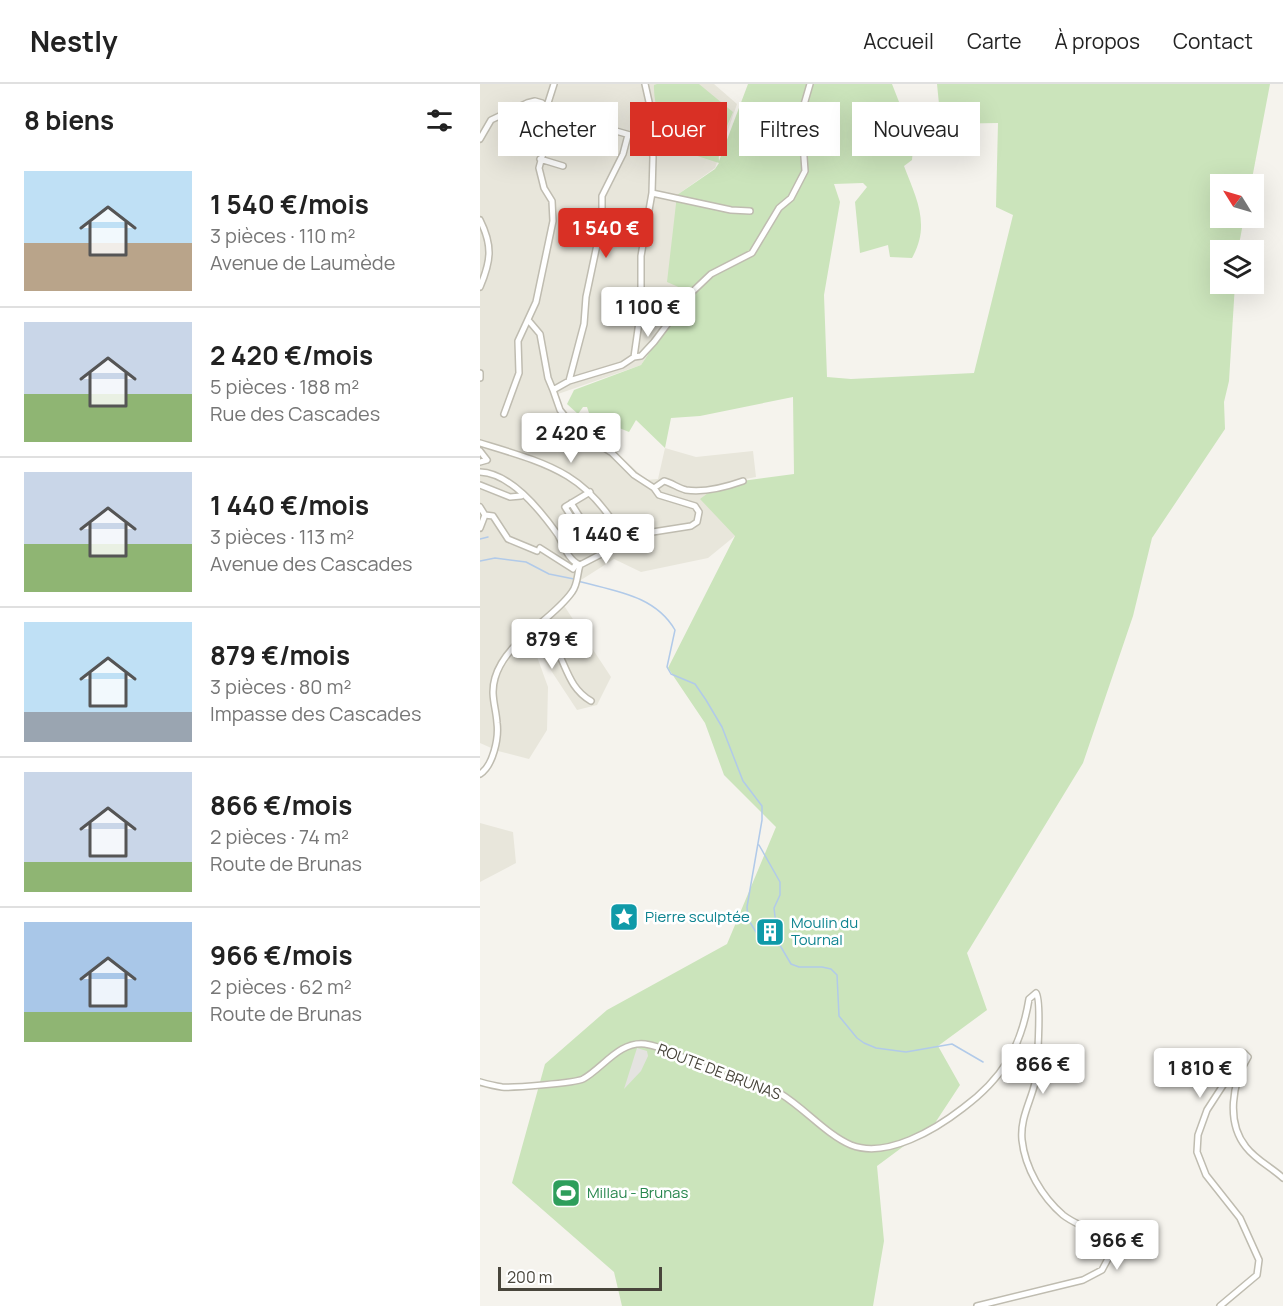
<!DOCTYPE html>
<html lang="fr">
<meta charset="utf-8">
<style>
:root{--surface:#fff;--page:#f6f6f6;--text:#222;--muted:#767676;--line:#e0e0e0;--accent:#d93025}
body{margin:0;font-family:Manrope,sans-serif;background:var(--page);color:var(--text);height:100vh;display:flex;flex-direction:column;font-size:22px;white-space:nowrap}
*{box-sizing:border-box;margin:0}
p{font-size:20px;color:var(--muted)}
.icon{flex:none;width:33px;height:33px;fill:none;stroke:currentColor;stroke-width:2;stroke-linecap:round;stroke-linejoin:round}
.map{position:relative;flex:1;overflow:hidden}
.details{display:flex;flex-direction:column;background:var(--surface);width:480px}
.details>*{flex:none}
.banner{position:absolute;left:18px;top:18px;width:570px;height:54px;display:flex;gap:12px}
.needle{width:39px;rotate:307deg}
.tools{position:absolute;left:730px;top:90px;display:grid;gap:12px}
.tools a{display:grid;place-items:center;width:54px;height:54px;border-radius:0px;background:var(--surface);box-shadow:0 6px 24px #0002;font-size:30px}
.scale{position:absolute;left:18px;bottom:15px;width:164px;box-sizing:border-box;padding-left:6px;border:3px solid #48453b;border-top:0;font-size:16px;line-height:21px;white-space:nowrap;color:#48453b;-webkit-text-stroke:4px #fff;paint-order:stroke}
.price{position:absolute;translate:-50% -51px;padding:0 14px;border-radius:6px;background:#fff;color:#222;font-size:20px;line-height:39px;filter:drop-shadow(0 2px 3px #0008)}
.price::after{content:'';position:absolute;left:50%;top:36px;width:18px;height:14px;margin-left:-9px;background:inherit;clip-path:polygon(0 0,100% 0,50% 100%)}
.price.current{background:var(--accent);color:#fff}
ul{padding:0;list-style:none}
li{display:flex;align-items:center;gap:18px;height:150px;padding:0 24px}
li+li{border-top:2px solid var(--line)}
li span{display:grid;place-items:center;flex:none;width:168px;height:120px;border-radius:0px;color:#555}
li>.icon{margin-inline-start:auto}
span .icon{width:72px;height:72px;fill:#fffc;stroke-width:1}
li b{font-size:26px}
h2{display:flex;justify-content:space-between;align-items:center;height:72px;padding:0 24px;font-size:26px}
.chip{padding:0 21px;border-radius:0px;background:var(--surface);box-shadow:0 6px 24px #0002;font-size:21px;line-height:54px}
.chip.current{background:var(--accent);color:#fff}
header{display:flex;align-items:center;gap:36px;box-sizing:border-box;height:84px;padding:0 30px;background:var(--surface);border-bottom:2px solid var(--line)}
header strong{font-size:28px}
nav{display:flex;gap:33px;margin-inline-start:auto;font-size:21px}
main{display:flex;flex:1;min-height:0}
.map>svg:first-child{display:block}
.residential{fill:#e8e6db}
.green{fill:#cbe4bb}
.parking{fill:#e4e3e0}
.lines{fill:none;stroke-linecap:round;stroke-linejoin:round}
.stream{stroke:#b1cae9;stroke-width:1.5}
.minor-casing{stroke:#bfbcb0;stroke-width:8}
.minor{stroke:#fff;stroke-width:5}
.labels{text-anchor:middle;stroke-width:5;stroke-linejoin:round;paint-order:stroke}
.culture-label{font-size:15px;fill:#0d838f;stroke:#fff;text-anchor:start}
.street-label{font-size:15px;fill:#48453b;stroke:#fff}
.leisure-label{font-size:15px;fill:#27864d;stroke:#fff;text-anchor:start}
</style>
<header>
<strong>Nestly</strong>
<nav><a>Accueil</a><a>Carte</a><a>À propos</a><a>Contact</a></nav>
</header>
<main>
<section class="details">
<h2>8 biens<svg class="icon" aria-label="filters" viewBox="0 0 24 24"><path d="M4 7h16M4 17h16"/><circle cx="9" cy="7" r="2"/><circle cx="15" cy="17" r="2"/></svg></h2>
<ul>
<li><span style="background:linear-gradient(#bfe0f5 60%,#b9a48a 0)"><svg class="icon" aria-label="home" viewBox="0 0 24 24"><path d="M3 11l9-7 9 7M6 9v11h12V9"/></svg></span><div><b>1 540 €/mois</b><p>3 pièces · 110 m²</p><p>Avenue de Laumède</p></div></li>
<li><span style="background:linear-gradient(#c9d6e8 60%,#8fb573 0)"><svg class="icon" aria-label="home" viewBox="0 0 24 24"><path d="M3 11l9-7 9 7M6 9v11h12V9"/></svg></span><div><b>2 420 €/mois</b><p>5 pièces · 188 m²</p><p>Rue des Cascades</p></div></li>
<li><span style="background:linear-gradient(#c9d6e8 60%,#8fb573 0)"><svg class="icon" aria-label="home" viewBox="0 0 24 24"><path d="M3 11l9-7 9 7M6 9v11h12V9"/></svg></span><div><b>1 440 €/mois</b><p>3 pièces · 113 m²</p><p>Avenue des Cascades</p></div></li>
<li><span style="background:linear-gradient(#bfe0f5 75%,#9aa5b1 0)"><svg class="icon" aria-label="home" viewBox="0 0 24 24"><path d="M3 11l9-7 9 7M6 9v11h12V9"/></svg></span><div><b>879 €/mois</b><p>3 pièces · 80 m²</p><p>Impasse des Cascades</p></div></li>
<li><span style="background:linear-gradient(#c9d6e8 75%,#8fb573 0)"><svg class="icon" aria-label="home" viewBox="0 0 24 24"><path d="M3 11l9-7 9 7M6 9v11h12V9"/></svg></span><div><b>866 €/mois</b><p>2 pièces · 74 m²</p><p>Route de Brunas</p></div></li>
<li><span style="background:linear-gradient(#a9c7e8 75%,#8fb573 0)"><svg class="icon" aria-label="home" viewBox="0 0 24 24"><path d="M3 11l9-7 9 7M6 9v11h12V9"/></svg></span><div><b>966 €/mois</b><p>2 pièces · 62 m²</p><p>Route de Brunas</p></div></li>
</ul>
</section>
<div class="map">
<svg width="803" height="1222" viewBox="0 0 803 1222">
<rect width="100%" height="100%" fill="#f5f3ed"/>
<path class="residential" d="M0,0H234L257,20L235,84L197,111L210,207L161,281L78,310L80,320L101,346L134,366L166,396L178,395L185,364L216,373L273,367L276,393L240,400L255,452L228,474L161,488L134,475L101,496L83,520L131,593L117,621L97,626L51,556L68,603L67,646L49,675L18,667L0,659Z
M0,739L33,748L36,779L0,798Z"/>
<path class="green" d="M177,0H219L253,28L238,63L239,77L268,0H412L421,23L425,49L434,52L432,76L424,82C436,114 451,140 432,174L410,173L408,161L380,169L375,118L387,103L383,99L354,100L360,118L344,211L347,293L371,295L494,289L533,131L516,123L518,39L461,40L457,0H790L771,100H741V134H764L758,166H741V200H755L749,297L744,318L745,345L672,454L653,532L603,679L487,869L507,926L458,962L480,1001L455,1039L397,1082L404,1157L393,1222H142L134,1188L32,1099L65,980L127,926L247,860L296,743L244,691L225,639L188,584L255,452L220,415L240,400L314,390L313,313L220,332L191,334L185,364L156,336L149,348L110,332L107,323H103L98,330L87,320L94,306L161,281L210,208L187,198L197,111L235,85L239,79L202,67L201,55L175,47C181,32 173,17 174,1Z"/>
<path class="parking" d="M157,964L167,967L168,972L161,987L144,1005Z"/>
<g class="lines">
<path class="stream" d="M0,455L8,453
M0,477L15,474L46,478L69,490L94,495
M98,497C134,507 175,511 195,546L187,583L191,590L215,600L226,616L242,643L263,697L282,722V736L267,823L268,835L276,848L298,858L311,880L319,883H342L351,885L357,891L359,932L377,954L384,959L396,964L426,968L472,960L503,978
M279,761L300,798V811L294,824L298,857"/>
<g class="minor-casing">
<path id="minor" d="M67,22L74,0
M0,55L11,36L47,19L55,17L62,19L73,29L164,55
M164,55L173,46L174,40L165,0
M60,75L83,82
M172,109L251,126L270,127
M0,136C13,162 11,177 0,203
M49,237L60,250L68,294L73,306L89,297L142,281L154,273L161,224V172L172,109L173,73L172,66L164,55
M154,273L161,272L174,258L210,210L231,190L272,169L299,124L311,114L325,87L321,31L330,0
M0,289V294
M89,297L104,240L106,213L122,137V112L143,70L148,51
M24,330L39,289L38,257L56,218L73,137L72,117L64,104L59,84L70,43V27
M0,359C69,380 108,389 144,456
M0,367L7,376L0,378
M0,388C31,389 61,427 78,451C84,462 88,476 100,481L160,450L211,442L217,438L219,428L215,422L179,411L174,404L154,391L132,369L96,346L80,326L73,306
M0,401L30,413L41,412
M174,404L184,397C192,399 198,404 206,406C225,409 246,403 263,397
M91,419L103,438L97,442L85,423L110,408
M0,423L5,431
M5,431L13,432L28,455L57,467
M0,444L5,431
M60,464L93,485L96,480
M61,539C62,556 73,558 79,570C88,589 92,606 111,617
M0,690C13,682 19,654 17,639C16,623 10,611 15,594C26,556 71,538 92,508C98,500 97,490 100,481
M0,998C7,1000 15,1002 22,1003C32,1004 95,999 103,995C123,984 139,957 165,960C194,965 218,983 244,993C263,999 283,1000 301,1010C324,1024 347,1051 371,1061C407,1075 456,1045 483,1024C522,995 541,964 549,915L556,909C562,916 557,987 555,999C550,1019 540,1035 542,1056C545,1084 562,1113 583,1131C599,1144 626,1147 631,1169L622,1186L603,1196L497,1222
M740,1222L777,1191L779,1176L760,1134L726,1091L717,1068L718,1051L727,1026L764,969L768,973C752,999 746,1038 766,1063C776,1076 791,1083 803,1094"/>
</g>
<use href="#minor" class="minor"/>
</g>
<defs>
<g id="sight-square" transform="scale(1.5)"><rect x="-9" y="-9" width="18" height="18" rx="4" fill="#0f9aa8" stroke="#fff"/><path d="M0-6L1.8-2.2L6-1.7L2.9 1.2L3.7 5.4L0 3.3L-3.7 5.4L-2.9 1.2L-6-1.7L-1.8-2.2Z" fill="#fff"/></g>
<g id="building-square" transform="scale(1.5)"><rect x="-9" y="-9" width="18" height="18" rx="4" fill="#0f9aa8" stroke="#fff"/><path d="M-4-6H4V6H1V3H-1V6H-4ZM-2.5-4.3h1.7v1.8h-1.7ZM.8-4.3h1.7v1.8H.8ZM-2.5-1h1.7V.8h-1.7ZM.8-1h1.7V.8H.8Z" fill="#fff"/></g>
<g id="stadium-square" transform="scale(1.5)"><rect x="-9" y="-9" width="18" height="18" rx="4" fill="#2e9e5b" stroke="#fff"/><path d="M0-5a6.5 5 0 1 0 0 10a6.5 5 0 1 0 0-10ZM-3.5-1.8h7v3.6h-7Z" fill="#fff"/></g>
</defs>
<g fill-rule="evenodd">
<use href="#sight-square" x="144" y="833"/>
<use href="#building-square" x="290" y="848"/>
<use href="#stadium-square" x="86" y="1109"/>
</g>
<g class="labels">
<g class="culture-label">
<text x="165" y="838">Pierre sculptée</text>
<text x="311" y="844">Moulin du<tspan x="311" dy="17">Tournal</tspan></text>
</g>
<g class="street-label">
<text transform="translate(239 988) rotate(21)" y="5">ROUTE DE BRUNAS</text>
</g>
<g class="leisure-label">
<text x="107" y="1114">Millau - Brunas</text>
</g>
</g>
</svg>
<div class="tools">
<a><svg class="needle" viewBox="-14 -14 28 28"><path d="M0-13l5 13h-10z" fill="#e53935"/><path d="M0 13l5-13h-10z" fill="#767676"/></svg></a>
<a><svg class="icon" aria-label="layers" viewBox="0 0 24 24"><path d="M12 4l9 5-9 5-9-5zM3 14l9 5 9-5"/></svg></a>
</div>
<div class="scale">200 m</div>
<b class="price current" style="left:126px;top:175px">1 540 €</b>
<b class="price" style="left:168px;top:254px">1 100 €</b>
<b class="price" style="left:91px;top:380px">2 420 €</b>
<b class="price" style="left:126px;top:481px">1 440 €</b>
<b class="price" style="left:72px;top:586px">879 €</b>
<b class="price" style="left:563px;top:1011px">866 €</b>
<b class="price" style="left:720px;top:1015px">1 810 €</b>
<b class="price" style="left:637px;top:1187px">966 €</b>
<div class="banner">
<a class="chip">Acheter</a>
<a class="chip current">Louer</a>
<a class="chip">Filtres</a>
<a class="chip">Nouveau</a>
</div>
</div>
</main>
